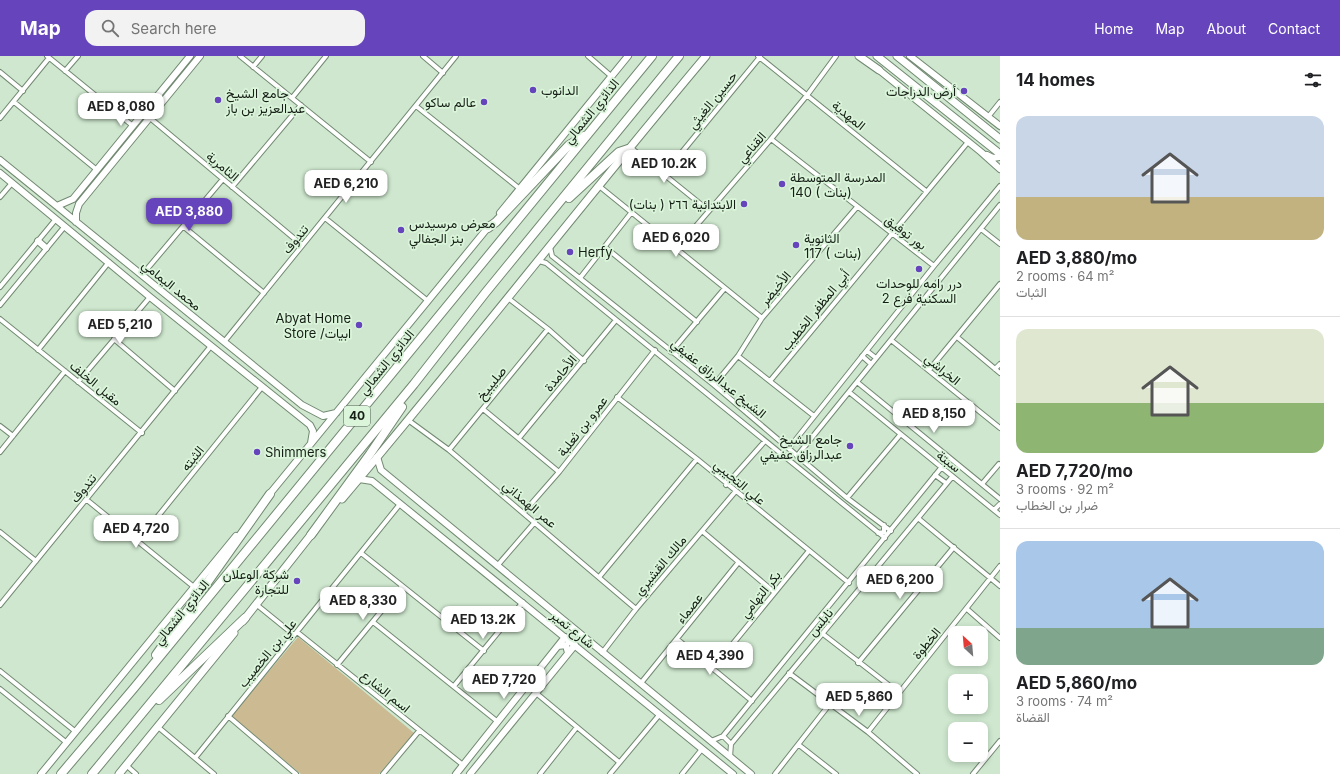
<!DOCTYPE html>
<meta charset="utf-8">
<style>
:root{--surface:#fff;--page:#f2f2f2;--text:#202124;--muted:#757577;--line:#e0e0e0;--accent:#6544bc}
body{margin:0;font-family:Inter,Vazirmatn,sans-serif;background:var(--page);color:var(--text);height:100vh;display:flex;flex-direction:column;font-size:15px;white-space:nowrap}
*{box-sizing:border-box;margin:0}
p{font-size:13px;color:var(--muted)}
.icon{flex:none;width:22px;height:22px;fill:none;stroke:currentColor;stroke-width:2;stroke-linecap:round;stroke-linejoin:round}
.map{position:relative;flex:1;overflow:hidden}
.sheet{display:flex;flex-direction:column;background:var(--surface);width:340px}
.sheet>*{flex:none}
.needle{width:26px;rotate:334deg}
.buttons{position:absolute;left:948px;top:570px;display:grid;gap:8px}
.buttons a{display:grid;place-items:center;width:40px;height:40px;border-radius:8px;background:var(--surface);box-shadow:0 2px 6px #0003;font-size:20px}
.price{position:absolute;translate:-50% -34px;padding:0 9px;border-radius:8px;background:#fff;color:#222;font-size:13px;line-height:26px;filter:drop-shadow(0 1px 2px #0008)}
.price::after{content:'';position:absolute;left:50%;top:24px;width:12px;height:9px;margin-left:-6px;background:inherit;clip-path:polygon(0 0,100% 0,50% 100%)}
.price.selected{background:var(--accent);color:#fff}
ul{padding:0;list-style:none}
li{display:grid;align-content:center;gap:8px;height:212px;padding:0 16px}
li+li{border-top:1px solid var(--line)}
li span{display:grid;place-items:center;height:124px;border-radius:12px;color:#555}
li>.icon{margin-inline-start:auto}
span .icon{width:72px;height:72px;fill:#fffc;stroke-width:1}
li b{font-size:17px}
h2{display:flex;justify-content:space-between;align-items:center;height:48px;padding:0 16px;font-size:17px}
header{display:flex;align-items:center;gap:24px;box-sizing:border-box;height:56px;padding:0 20px;background:var(--accent);color:#fff}
header strong{font-size:19px}
nav{display:flex;gap:22px;margin-inline-start:auto;font-size:14px}
.search{width:280px;height:36px;background:var(--page);display:flex;align-items:center;gap:10px;box-sizing:border-box;padding:0 14px;border-radius:12px;color:var(--muted);font-size:15px}
main{display:flex;flex:1;min-height:0}
.map>svg:first-child{display:block}
.green{fill:#cbba92}
.lines{fill:none;stroke-linecap:round;stroke-linejoin:round}
.street-casing{stroke:#728972;stroke-width:6}
.secondary-casing{stroke:#728972;stroke-width:8}
.primary-casing{stroke:#728972;stroke-width:9}
.highway-casing{stroke:#728972;stroke-width:10}
.street{stroke:#fff;stroke-width:4}
.secondary{stroke:#fff;stroke-width:6}
.primary{stroke:#fff;stroke-width:7}
.highway{stroke:#fff;stroke-width:8}
.poi-dot{fill:#6544bc;stroke:#dbf5db;stroke-width:1.5}
.labels{text-anchor:middle;stroke-width:3.5;stroke-linejoin:round;paint-order:stroke}
.shield{fill:#dbf5db;stroke:#515f51;stroke-width:1}
.shield-label{font-size:12px;font-weight:bold;fill:#161f16}
.poi-label{font-size:13px;fill:#161f16;stroke:#dbf5db;text-anchor:start}
.street-label{font-size:13px;fill:#161f16;stroke:#dbf5db}
</style>
<header>
<strong>Map</strong>
<div class="search"><svg class="icon" aria-label="search" viewBox="0 0 24 24"><circle cx="10" cy="10" r="6"/><path d="M15 15l6 6"/></svg>Search here</div>
<nav><a>Home</a><a>Map</a><a>About</a><a>Contact</a></nav>
</header>
<main>
<div class="map">
<svg width="1000" height="718" viewBox="0 0 1000 718">
<rect width="100%" height="100%" fill="#cee7ce"/>
<path class="green" d="M298,581L414,677L379,718H301L231,660Z"/>
<g class="lines">
<g class="street-casing">
<path id="street" d="M47,0L133,70
M240,0L371,106
M423,0L443,17
M588,0L611,20
M758,0L926,135
M253,11L262,0
M65,15L78,0
M0,16L23,35
M292,42L326,0
M14,46L97,114
M416,50L520,133
M988,61L1000,46
M0,62L49,2
M150,62L302,189
M771,83L934,210
M630,91L708,154
M664,118L760,1
M599,130L762,262
M232,131L301,49
M0,141L12,127
M325,162L428,245
M184,171L264,237
M981,173L1000,188
M550,191L552,200L714,329L847,442L891,475
M605,191L697,266
M677,192L771,83L808,38L836,0
M539,205L546,207L885,482
M142,219L223,123
M580,222L631,157
M0,231L56,163
M508,242L548,273L584,305
M0,249L65,170
M0,263L142,377
M957,281L1000,317
M114,283L175,335
M891,284L1000,372
M224,286L456,0
M38,294L109,206
M867,295L876,302
M671,296L725,232
M738,300L814,360
M862,300L871,308
M995,313L1000,308
M929,314L1000,228
M770,325L968,86
M78,326L150,241
M857,326L1000,443
M714,329L738,300L762,262L857,151
M849,336L1000,459
M617,341L697,403L849,527
M483,353L559,416
M408,364L449,394L636,553
M0,370L13,380
M799,381L801,387H809
M519,382L616,264
M789,392L934,210L1000,130
M449,394L548,273
M0,396L65,315
M797,400L1000,149
M935,419L946,427
M982,428L999,408
M726,429L765,385
M847,442L900,379
M87,444L194,531
M994,454L1000,448
M524,456L559,416L655,294
M919,463L1000,530
M702,475L774,536
M0,476L36,505
M878,477L884,476V469
M138,485L262,331
M361,497L484,595
M497,510L535,466
M600,520L697,403
M0,549L211,290
M257,549L294,579
M967,553L1000,582
M373,566L498,666
M297,576L463,709
M823,578L899,637
M677,583L752,645
M602,597L636,553L735,436
M858,607L954,491
M337,609L402,530
M713,612L808,496
M0,615L76,676
M789,617L868,676L917,718
M641,627L738,507
M454,630L523,546
M0,633L67,687
M536,637L619,706
M228,660L296,718
M158,671L214,718
M868,676L1000,510
M723,680L731,688
M711,685L723,680L941,412
M799,689L836,718
M730,701L731,688L952,421
M195,702L400,448
M126,709L136,718
M383,718L419,675
M540,718L577,671
M610,718L660,658
M682,718L702,693
M775,718L829,649
M973,718L1000,685"/>
</g>
<g class="secondary-casing">
<path id="secondary" d="M910,0L1000,70
M879,14L981,96L1000,113
M987,99L993,102L1000,101
M0,104L302,349L323,360L336,357
M0,117L150,241L310,369L313,375L311,387
M57,150L73,143L190,0
M500,157L628,0
M76,166V157L79,148L200,0
M38,185L46,192
M377,401L381,414L751,718
M359,423L372,425L733,718
M268,440L490,169
M558,590L566,589L568,597
M41,718L236,480
M456,718L565,581
M470,718L575,589"/>
</g>
<g class="primary-casing">
<path id="primary" d="M859,0L879,14
M877,0L1000,98
M897,0L1000,83
M342,443C466,297 583,146 706,0
M243,565L314,475
M119,718L234,577"/>
</g>
<g class="highway-casing">
<path id="highway" d="M569,142L619,96L628,93
M488,172L496,166L569,89L584,80
M311,479L370,398L402,351
M156,599L270,438
M159,644L245,562
M61,718L134,632L652,0
M92,718L414,328L486,236L679,0"/>
</g>
<use href="#street" class="street"/>
<use href="#secondary" class="secondary"/>
<use href="#primary" class="primary"/>
<use href="#highway" class="highway"/>
</g>
<g class="poi-dot">
<circle cx="533" cy="34" r="4"/>
<circle cx="964" cy="35" r="4"/>
<circle cx="218" cy="44" r="4"/>
<circle cx="484" cy="46" r="4"/>
<circle cx="782" cy="128" r="4"/>
<circle cx="744" cy="148" r="4"/>
<circle cx="401" cy="174" r="4"/>
<circle cx="796" cy="189" r="4"/>
<circle cx="570" cy="196" r="4"/>
<circle cx="919" cy="213" r="4"/>
<circle cx="359" cy="269" r="4"/>
<circle cx="850" cy="390" r="4"/>
<circle cx="257" cy="396" r="4"/>
<circle cx="297" cy="525" r="4"/>
</g>
<g class="labels">
<rect class="shield" x="344" y="350" width="26" height="20" rx="3"/>
<g class="shield-label">
<text x="357" y="364">40</text>
</g>
<g class="poi-label">
<text x="541" y="39">الدانوب</text>
<text x="956" y="40" text-anchor="end">أرض الدراجات</text>
<text x="226" y="42">جامع الشيخ<tspan x="226" dy="15">عبدالعزيز بن باز</tspan></text>
<text x="476" y="51" text-anchor="end">عالم ساكو</text>
<text x="790" y="126">المدرسة المتوسطة<tspan x="790" dy="15">140 ( بنات)</tspan></text>
<text x="736" y="153" text-anchor="end">الابتدائية ٢٦٦ ( بنات)</text>
<text x="409" y="172">معرض مرسيدس<tspan x="409" dy="15">بنز الجفالي</tspan></text>
<text x="804" y="187">الثانوية<tspan x="804" dy="15">117 ( بنات)</tspan></text>
<text x="578" y="201">Herfy</text>
<text x="919" y="232" text-anchor="middle">درر رامه للوحدات<tspan x="919" dy="15">السكنية فرع 2</tspan></text>
<text x="351" y="267" text-anchor="end">Abyat Home<tspan x="351" dy="15">Store /ابيات</tspan></text>
<text x="842" y="388" text-anchor="end">جامع الشيخ<tspan x="842" dy="15">عبدالرزاق عفيفي</tspan></text>
<text x="265" y="401">Shimmers</text>
<text x="289" y="523" text-anchor="end">شركة الوعلان<tspan x="289" dy="15">للتجارة</tspan></text>
</g>
<g class="street-label">
<text transform="translate(712 44) rotate(-51)" y="5">حسين الغيثي</text>
<text transform="translate(591 55) rotate(-51)" y="5">الدائري الشمالي</text>
<text transform="translate(849 59) rotate(39)" y="5">المهدية</text>
<text transform="translate(751 91) rotate(-49)" y="5">القناعي</text>
<text transform="translate(223 110) rotate(40)" y="5">الثامرية</text>
<text transform="translate(906 176) rotate(37)" y="5">بور توفيق</text>
<text transform="translate(295 183) rotate(-51)" y="5">تندوف</text>
<text transform="translate(172 229) rotate(39)" y="5">محمد اليمامي</text>
<text transform="translate(775 232) rotate(-50)" y="5">الأخيضر</text>
<text transform="translate(815 254) rotate(-51)" y="5">أبي المظفر الخطيب</text>
<text transform="translate(386 306) rotate(-51)" y="5">الدائري الشمالي</text>
<text transform="translate(943 313) rotate(39)" y="5">الخراشي</text>
<text transform="translate(560 317) rotate(-50)" y="5">الأحامدة</text>
<text transform="translate(719 322) rotate(39)" y="5">الشيخ عبدالرزاق عفيفي</text>
<text transform="translate(96 327) rotate(39)" y="5">مقبل الخلف</text>
<text transform="translate(491 327) rotate(-51)" y="5">صليبيخ</text>
<text transform="translate(582 370) rotate(-52)" y="5">عمرو بن ثعلبة</text>
<text transform="translate(192 402) rotate(-51)" y="5">الثبته</text>
<text transform="translate(949 405) rotate(38)" y="5">سبتة</text>
<text transform="translate(740 426) rotate(40)" y="5">علي التجيبي</text>
<text transform="translate(83 432) rotate(-51)" y="5">تندوف</text>
<text transform="translate(530 448) rotate(40)" y="5">عمر الهمذاني</text>
<text transform="translate(660 509) rotate(-50)" y="5">مالك القشيري</text>
<text transform="translate(760 538) rotate(-51)" y="5">بكر التهامي</text>
<text transform="translate(689 552) rotate(-52)" y="5">عصماء</text>
<text transform="translate(181 556) rotate(-51)" y="5">الدائري الشمالي</text>
<text transform="translate(820 566) rotate(-50)" y="5">نابلس</text>
<text transform="translate(573 573) rotate(39)" y="5">شارع تمير</text>
<text transform="translate(926 587) rotate(-51)" y="5">الخطوة</text>
<text transform="translate(267 597) rotate(-51)" y="5">علي بن الخصيب</text>
<text transform="translate(386 635) rotate(39)" y="5">اسم الشارع</text>
</g>
</g>
</svg>
<div class="buttons">
<a><svg class="needle" viewBox="-14 -14 28 28"><path d="M0-13l5 13h-10z" fill="#e53935"/><path d="M0 13l5-13h-10z" fill="#757577"/></svg></a>
<a>+</a>
<a>−</a>
</div>
<b class="price" style="left:121px;top:71px">AED 8,080</b>
<b class="price" style="left:664px;top:128px">AED 10.2K</b>
<b class="price" style="left:346px;top:148px">AED 6,210</b>
<b class="price selected" style="left:189px;top:176px">AED 3,880</b>
<b class="price" style="left:676px;top:202px">AED 6,020</b>
<b class="price" style="left:120px;top:289px">AED 5,210</b>
<b class="price" style="left:934px;top:378px">AED 8,150</b>
<b class="price" style="left:136px;top:493px">AED 4,720</b>
<b class="price" style="left:900px;top:544px">AED 6,200</b>
<b class="price" style="left:363px;top:565px">AED 8,330</b>
<b class="price" style="left:483px;top:584px">AED 13.2K</b>
<b class="price" style="left:710px;top:620px">AED 4,390</b>
<b class="price" style="left:504px;top:644px">AED 7,720</b>
<b class="price" style="left:859px;top:661px">AED 5,860</b>
</div>
<section class="sheet">
<h2>14 homes<svg class="icon" aria-label="filters" viewBox="0 0 24 24"><path d="M4 7h16M4 17h16"/><circle cx="9" cy="7" r="2"/><circle cx="15" cy="17" r="2"/></svg></h2>
<ul>
<li><span style="background:linear-gradient(#c9d6e8 65%,#c2b280 0)"><svg class="icon" aria-label="home" viewBox="0 0 24 24"><path d="M3 11l9-7 9 7M6 9v11h12V9"/></svg></span><div><b>AED 3,880/mo</b><p>2 rooms · 64 m²</p><p>الثبات</p></div></li>
<li><span style="background:linear-gradient(#dfe7d0 60%,#8fb573 0)"><svg class="icon" aria-label="home" viewBox="0 0 24 24"><path d="M3 11l9-7 9 7M6 9v11h12V9"/></svg></span><div><b>AED 7,720/mo</b><p>3 rooms · 92 m²</p><p>ضرار بن الخطاب</p></div></li>
<li><span style="background:linear-gradient(#a9c7e8 70%,#7fa58c 0)"><svg class="icon" aria-label="home" viewBox="0 0 24 24"><path d="M3 11l9-7 9 7M6 9v11h12V9"/></svg></span><div><b>AED 5,860/mo</b><p>3 rooms · 74 m²</p><p>القضاة</p></div></li>
</ul>
</section>
</main>
